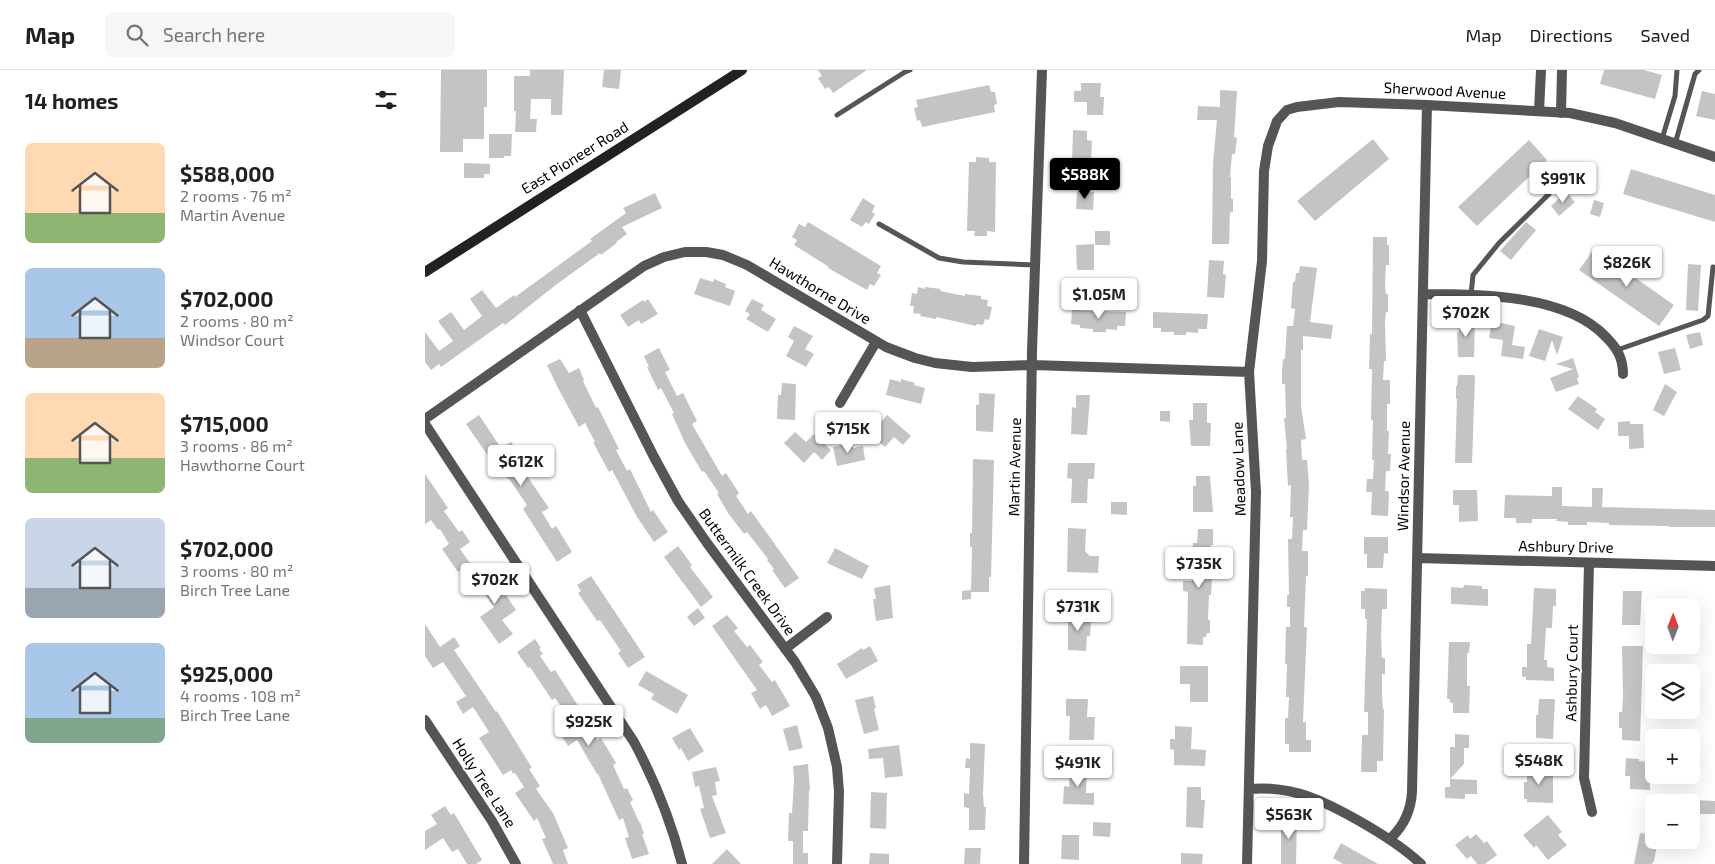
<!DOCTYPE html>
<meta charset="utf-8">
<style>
:root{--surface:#fff;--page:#f6f6f6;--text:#202124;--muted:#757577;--line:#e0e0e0;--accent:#000}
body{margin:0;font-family:"Exo 2",sans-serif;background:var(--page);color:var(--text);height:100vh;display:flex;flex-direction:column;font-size:19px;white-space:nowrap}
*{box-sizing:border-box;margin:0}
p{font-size:16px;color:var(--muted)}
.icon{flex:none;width:28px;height:28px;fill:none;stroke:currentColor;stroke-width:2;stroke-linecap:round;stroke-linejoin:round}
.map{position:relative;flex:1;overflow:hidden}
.side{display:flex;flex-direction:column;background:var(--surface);width:425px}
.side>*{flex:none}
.needle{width:32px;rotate:1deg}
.controls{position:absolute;left:1220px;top:529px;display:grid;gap:10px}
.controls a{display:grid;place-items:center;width:55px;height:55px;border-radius:8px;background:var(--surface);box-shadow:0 5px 20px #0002;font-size:25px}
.price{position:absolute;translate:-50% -42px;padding:0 11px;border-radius:5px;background:#fff;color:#222;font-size:16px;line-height:32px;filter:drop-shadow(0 1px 2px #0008)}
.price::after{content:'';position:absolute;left:50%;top:30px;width:15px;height:11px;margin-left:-8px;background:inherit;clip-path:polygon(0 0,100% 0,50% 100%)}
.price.on{background:var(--accent);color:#fff}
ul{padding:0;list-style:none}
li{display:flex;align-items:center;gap:15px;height:125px;padding:0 25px}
li span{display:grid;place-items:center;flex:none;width:140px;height:100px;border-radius:8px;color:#555}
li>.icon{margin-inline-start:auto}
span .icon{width:60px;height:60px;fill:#fffc;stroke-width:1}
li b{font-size:21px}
h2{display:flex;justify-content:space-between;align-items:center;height:60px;padding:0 25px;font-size:21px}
header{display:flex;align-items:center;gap:30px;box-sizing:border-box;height:70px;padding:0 25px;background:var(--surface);border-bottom:1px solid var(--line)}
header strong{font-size:24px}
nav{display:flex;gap:28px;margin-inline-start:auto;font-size:18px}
.search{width:350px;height:45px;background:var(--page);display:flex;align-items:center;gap:12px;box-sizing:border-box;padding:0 18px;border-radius:8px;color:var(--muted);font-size:19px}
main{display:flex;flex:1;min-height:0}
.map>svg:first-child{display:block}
.building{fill:#c4c4c4}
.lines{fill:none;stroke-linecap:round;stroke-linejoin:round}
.service{stroke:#555;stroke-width:5}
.minor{stroke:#555;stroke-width:10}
.secondary{stroke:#222;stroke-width:10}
.labels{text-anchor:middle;stroke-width:4;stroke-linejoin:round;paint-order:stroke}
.street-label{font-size:15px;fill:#000;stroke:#fff}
</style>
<header>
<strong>Map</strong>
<div class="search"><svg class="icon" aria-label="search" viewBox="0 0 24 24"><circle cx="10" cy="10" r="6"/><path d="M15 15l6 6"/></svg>Search here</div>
<nav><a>Map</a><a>Directions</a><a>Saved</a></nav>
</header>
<main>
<section class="side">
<h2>14 homes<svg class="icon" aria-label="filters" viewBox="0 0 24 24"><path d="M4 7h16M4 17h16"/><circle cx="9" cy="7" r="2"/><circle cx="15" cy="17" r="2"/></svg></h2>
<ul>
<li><span style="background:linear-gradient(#ffd9b3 70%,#8fb573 0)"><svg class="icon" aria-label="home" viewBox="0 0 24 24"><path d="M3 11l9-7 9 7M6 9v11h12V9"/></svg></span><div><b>$588,000</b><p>2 rooms · 76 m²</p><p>Martin Avenue</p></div></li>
<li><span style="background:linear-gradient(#a9c7e8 70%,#b9a48a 0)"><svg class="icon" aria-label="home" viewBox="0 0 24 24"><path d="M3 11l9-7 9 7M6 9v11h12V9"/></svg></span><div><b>$702,000</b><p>2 rooms · 80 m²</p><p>Windsor Court</p></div></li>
<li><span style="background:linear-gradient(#ffd9b3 65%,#8fb573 0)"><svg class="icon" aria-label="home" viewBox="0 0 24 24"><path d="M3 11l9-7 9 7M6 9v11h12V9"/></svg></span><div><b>$715,000</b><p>3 rooms · 86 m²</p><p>Hawthorne Court</p></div></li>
<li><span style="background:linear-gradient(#c9d6e8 70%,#9aa5b1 0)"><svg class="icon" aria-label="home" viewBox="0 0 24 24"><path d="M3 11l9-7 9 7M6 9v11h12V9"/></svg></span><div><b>$702,000</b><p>3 rooms · 80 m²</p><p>Birch Tree Lane</p></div></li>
<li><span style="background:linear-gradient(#a9c7e8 75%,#7fa58c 0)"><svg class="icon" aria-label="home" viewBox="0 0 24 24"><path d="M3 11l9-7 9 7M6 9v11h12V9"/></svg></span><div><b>$925,000</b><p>4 rooms · 108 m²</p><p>Birch Tree Lane</p></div></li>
</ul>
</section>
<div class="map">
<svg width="1290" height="794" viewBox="0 0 1290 794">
<rect width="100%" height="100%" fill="#fff"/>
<path class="building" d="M16,0H62V37H59V69H38V82H15Z
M105,0H139L137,45H126V29H106L105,49H112L111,62H90L91,41H89V6H105Z
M179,0H196L194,19L177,17Z
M393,0H442L408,23L404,17L400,19L393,8L397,6Z
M1179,0H1219L1237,5L1230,29L1175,14Z
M656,13H676L675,27H679L678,45H662V32H649V21H656Z
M564,15L566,22H570L572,34L569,35L570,42L497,57L495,50L492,51L489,38L493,37L491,30Z
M795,20L812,21L809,67L812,68L810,84H807L805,107H806V129H808V142H805L804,174H787L788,93L792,50H772L773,36L795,37Z
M1277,21L1290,24V50L1271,46Z
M648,60L662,61V70L667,71L666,94H647Z
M64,64H87L86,86H79V88H64Z
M948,69L964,89L890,151L872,131Z
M1104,70L1122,90L1052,156L1033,137Z
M551,87L564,88V92H571L570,162L562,161V166H549L550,161H542L544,92H551Z
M39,93L65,94V104H59V108H39Z
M1206,99L1290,125V152L1198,124Z
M652,121L669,122L668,140L651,139Z
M1141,122L1150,132L1134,146L1126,136Z
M230,123L237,138L197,157L202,164L191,172L192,173L176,185L175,183L132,214L80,255L78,253L16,297L14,294L6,300L0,292V262L14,281L28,271L13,251L26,242L39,260L57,246L45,229L57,220L71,238L89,225L90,227L167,171L165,169L201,143L198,138Z
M438,128L450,136L447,142L450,144L444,154L441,152L437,157L425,150Z
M1169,130L1179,133L1175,147L1165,144Z
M383,152L456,196L452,203L456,205L449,216L445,214L442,220L403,198L404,197L369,175L372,170L367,167L374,154L380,157Z
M1101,152L1111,160L1086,190L1075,181Z
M670,161H685V175H670Z
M948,167H962V175H964V195H961L960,215L961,224H963V242H961L960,251L961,291H959L958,310H965V334H962V361H964L963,384H966L965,401H961L960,421H963L964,424L963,446L946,445L947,422H941L942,409H948L949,390H947L948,350H946L947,299H944L945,264H947Z
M669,174V200H652L651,175Z
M1169,179L1249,235L1234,256L1154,200Z
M784,190L799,191L798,204L801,205L799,228L782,227Z
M1263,194L1276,195L1273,241L1261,240Z
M875,196L892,198L885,252L908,255L906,269L878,266V280H876V336L881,369L876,370L877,390H882L884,414L882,460H878L877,481H883V506H881L879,557H882L878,652H881V670H886V682H864V674H860V648H863L864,627H861L862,594H860L861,557H865V537H862V525H864L863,469H867L868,447H865L866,415L863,416L861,379H862L859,348H861L860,314H857V301L858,289H860L862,256H868L870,239L866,238L868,212H870L871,203H874Z
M275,208L288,212L289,209L301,214L300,217L310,221L305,236L269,224Z
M493,217L500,219V217L516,219L515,221L540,226V224L556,226V229L563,230L562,236L567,237L564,250L560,249L558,255L551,254V256L511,247V249L495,246L496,244L488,243L489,236H485L487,223L492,224Z
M223,229L233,244L216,254L214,250L203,257L195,245L218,230L219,232Z
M327,229L339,235L336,240L351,249L343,262L321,249L325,244L320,241Z
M647,240L701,242L700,256H692V260L681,259V262H668V259L655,258V255L646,254Z
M728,242L783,244L782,259H773V263L761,262V265H749V262H736V258H728Z
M1034,249H1050L1049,287H1033L1032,262H1034Z
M1067,251L1090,256L1087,275L1100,277L1098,289L1076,286L1078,270L1064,268Z
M369,256L388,266L380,279L389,284L381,297L361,286L369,271L363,267Z
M1114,259L1138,267L1132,285L1127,270L1120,291L1104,286Z
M1275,262L1278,275L1265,279L1261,265Z
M234,278L245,300L240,302L252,326L258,323L272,351L267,354L297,406L301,403L314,423L311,426L323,444L326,441L374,508L360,518L347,500L349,499L342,490L343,489L322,462L319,464L303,443L292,424L294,423L279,401L277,402L260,373L247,344L249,343L236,318L233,320L222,297H224L219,286Z
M1250,278L1256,300L1239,304L1233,282Z
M1148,288L1154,307L1152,308L1154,314L1131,322L1125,308L1148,299L1131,294Z
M135,289L144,303L154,298L159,310L158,311L171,338L173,337L194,379L191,380L202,401L205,399L226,442L228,440L243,462L229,472L212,447L187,400L184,402L168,372H170L160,353L154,357L133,318L122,295Z
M1033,305H1049L1050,307L1047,393H1030L1032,329H1031V316H1032Z
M465,309L476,312V309L490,313L489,315L500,318L496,334L461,325Z
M357,313L371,314L370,350L352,349L353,325H356Z
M1240,314L1252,322L1239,346L1228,340Z
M554,323L570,324L568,362L551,361V335H554Z
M651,325H665L662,365L646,364L647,337L651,338Z
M1153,326L1172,339L1170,342L1180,349L1173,360L1143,339Z
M768,333H782V353H786L785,376H766L764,350H768Z
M735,341H745V352L735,351Z
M54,345L76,378L86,372L96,386L91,390L124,438L117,442L127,459L131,456L147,482L132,492L98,439L102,435L84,409H83L78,401L75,403L41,354Z
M462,345L486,366L478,375L469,367L460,377L448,367L455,360L452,357Z
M1205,351V354H1218L1219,378L1204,379V366H1193V352Z
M370,362L381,372L389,364L406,380L397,390L389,382L379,393L359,373Z
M427,373L428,378L438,376L440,390L412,396L408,377Z
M548,389L569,390L566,507H564V522H546V529L537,530V521L546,520L547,477H545V463H547Z
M643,393H670L669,409H663L662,433H646L647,409L642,408Z
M0,404L23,438L19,441L34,462L37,460L45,472L35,479L45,493L33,502L17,479L24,474L15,459L13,460L6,450L0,454Z
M771,406H785L788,442H768V416H771Z
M1127,417H1137V436L1167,437V418H1178L1177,437L1290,440V457H1244V456L1184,455V453L1162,452V455H1143V452L1131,451L1132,449H1107V453H1091V448H1079L1080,425L1127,426Z
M1028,420H1052L1053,451L1034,452V435H1028Z
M686,432H702V445L686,444Z
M643,458L661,459L660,481L665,486H674L673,503L642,502Z
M773,459H788V475H786L784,485L783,507H787L786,525H784L783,550H785V563H782L781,567H778V575L762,574L763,522L758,521V511H767L768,473H772Z
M939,467H963V484L959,483L958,498H942V484H939Z
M253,476L267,495L265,497L288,527L276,537L239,487Z
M410,478L444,496L437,509L402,493Z
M61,496L91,540L77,550L88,564L74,574L55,547L69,537L47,506Z
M166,506L220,587L203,598L193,583L196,581L175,550L172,551L153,523L156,521L152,515Z
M465,515L468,548L451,551L448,529H451L449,518Z
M1039,515L1057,516V519H1063V536L1026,534V517L1038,518Z
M940,518L962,519V539H957L956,566L957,588H960V604H957V627L958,639H959L958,691H952V702H936L937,665H943V642H939L942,549H940V539H936V521H940Z
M1109,518L1131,519V536H1128L1127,558H1121L1119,590H1122V597L1129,598V611L1101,610V607H1097V597H1102V574H1106Z
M1198,521H1217L1215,555H1197Z
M273,538L280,548L269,556L262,547Z
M643,541H657L656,552H666L665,566H662L661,581L643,580Z
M302,545L313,558L309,561L322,577L325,575L338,592L334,595L347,612L350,610L365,636L347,646L341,635L335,639L326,623L332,620L287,556Z
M0,554L15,577L29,567L35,576L29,580L71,642L72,641L107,698L104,699L115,716L111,719L128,743L143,778L138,780L143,794H128L117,769L121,768L112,748L109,751L90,723L99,717L90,703L88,704L86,700L78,705L71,694L54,668L64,662L48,637L38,644L31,632L41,626L18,592L8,598L0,586Z
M110,569L116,578L114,579L118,584L115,586L126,602L130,600L161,648L159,649L172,670L176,668L191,693L188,695L199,719L202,718L208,730L205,732L214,752H215L219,764H217L224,784L207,789L200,768L204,767L198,748L194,750L173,704H172L152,670L143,676L135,663L149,654L130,628L127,630L105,597L103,598L92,582Z
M1024,572H1045L1044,583H1042V616H1045L1044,643H1028V633H1025V629H1022Z
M445,576L453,591L421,609L412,594L437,578L438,580Z
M1197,576H1218L1215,671L1197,670V658H1194V642H1197L1198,627Z
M755,596H783V632H765V614H755Z
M221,601L263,625L252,644L226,629L229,624L213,615Z
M448,626L451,638L449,639L454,660L439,664L430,630Z
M641,629H663L662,647H670L669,670H644L645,646H641Z
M1114,629H1130L1128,669L1111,668V645H1113Z
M372,655L378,678L364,681L358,659Z
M750,656L767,657L766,679L781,680L780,696L749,695V680L745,679V669H750Z
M265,658L279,681L263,691L256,678L254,680L247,668Z
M1030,664L1044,665V678H1039V694L1025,709V677H1030Z
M545,673L560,674L558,724L559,737H561L560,760H544V738L539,737V723L544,724L545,698H540L541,688L545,689Z
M474,675L478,706L460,708L458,688L444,689L443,679Z
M1201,688L1214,689V691L1226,692L1225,720L1205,719V706H1200Z
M383,694L385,720H384L383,761H378V783H383V794H368V771H363L364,743H367L369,709L368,696Z
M645,696H662L661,723H669V735L638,734L639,716L644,717Z
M291,697L295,711L290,712L292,725L287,726L301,763L285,768L275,739L279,738L274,716L270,717L267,702Z
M1102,699H1128V733L1102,732V729H1099V712H1102Z
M1025,709L1052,710V724H1040V729L1020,728V717H1025Z
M762,717H776V730H780L778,758L761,757Z
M446,722L462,723L461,759L445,758Z
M1266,730L1290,731V744H1266Z
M20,736L26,745L29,743L57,790L51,794H42L33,779L27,782L18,768L0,780V761L12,754L6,745Z
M1123,745L1137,762L1133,765L1142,775L1123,790L1111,775L1109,778L1098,765Z
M856,747H872L871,794H856Z
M668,752L686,753L685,767L668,766Z
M1215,763L1229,765V770H1233L1229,791L1227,794H1209Z
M1051,764L1059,773L1062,771L1072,785L1060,794H1052L1046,786L1042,789L1030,775L1043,765L1045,769Z
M637,765H654V790L636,789Z
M916,773L953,794H918L908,788Z
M540,778H556L555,794H539Z
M302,779L316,794H287Z
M445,783L464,784V794H444Z
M756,783L778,784L777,794H756Z"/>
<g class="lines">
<path class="service" d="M412,45L480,2L485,0
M1237,69L1250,26L1252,0
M1250,74L1270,4L1274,0
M454,154L514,188L538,192L610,195
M1046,225L1048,205L1074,173L1124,124
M1192,280L1278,250L1283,246L1288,197"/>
<path class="minor" d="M1114,41L1116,0
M1136,43L1137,0
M998,224C1053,224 1141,224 1181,267C1192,278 1198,288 1198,304
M155,240L229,387L253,431L282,473L370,592L391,627L403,658L412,697L414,722L412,794
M415,333L451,272
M0,349L219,196L239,187L260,182H281L298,185L322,195L461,277L490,288L510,293L547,297L607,295L824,302
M0,354L209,672C230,711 246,751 257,794
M992,488L1290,496
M1164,493L1159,708L1167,742
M360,579L402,547
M0,650L67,751L91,794
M824,719C868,715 899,731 936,752C957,764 978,777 996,794
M963,768L967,767C980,754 986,739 987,722L1002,35
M599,794L607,281L617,0
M822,794L831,422L824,302L837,191L839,101L843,76L852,51L862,40L872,37L914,32L1002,35L1145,43L1190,53L1290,87"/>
<path class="secondary" d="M0,202L317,0"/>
</g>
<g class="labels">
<g class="street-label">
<text transform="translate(1020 21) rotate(3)" y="5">Sherwood Avenue</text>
<text transform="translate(150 88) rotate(-32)" y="5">East Pioneer Road</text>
<text transform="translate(395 221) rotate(31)" y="5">Hawthorne Drive</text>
<text transform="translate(590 397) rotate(-89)" y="5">Martin Avenue</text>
<text transform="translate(814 399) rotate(-92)" y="5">Meadow Lane</text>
<text transform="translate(979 406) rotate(-89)" y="5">Windsor Avenue</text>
<text transform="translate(1141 477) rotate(1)" y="5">Ashbury Drive</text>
<text transform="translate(322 502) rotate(54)" y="5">Buttermilk Creek Drive</text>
<text transform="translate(1147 603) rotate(-89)" y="5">Ashbury Court</text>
<text transform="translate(59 713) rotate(57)" y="5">Holly Tree Lane</text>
</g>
</g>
</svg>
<div class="controls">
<a><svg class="needle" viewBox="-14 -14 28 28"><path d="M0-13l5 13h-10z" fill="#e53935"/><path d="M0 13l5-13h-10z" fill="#757577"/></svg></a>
<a><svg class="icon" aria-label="layers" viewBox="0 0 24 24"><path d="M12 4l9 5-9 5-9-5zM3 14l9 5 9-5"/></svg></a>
<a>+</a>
<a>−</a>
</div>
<b class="price on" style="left:660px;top:130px">$588K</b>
<b class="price" style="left:1138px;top:134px">$991K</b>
<b class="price" style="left:1202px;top:218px">$826K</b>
<b class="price" style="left:674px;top:250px">$1.05M</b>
<b class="price" style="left:1041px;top:268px">$702K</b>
<b class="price" style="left:423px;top:384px">$715K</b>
<b class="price" style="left:96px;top:417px">$612K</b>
<b class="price" style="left:774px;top:519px">$735K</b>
<b class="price" style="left:70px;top:535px">$702K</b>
<b class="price" style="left:653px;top:562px">$731K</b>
<b class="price" style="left:164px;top:677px">$925K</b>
<b class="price" style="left:1114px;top:716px">$548K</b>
<b class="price" style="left:653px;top:718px">$491K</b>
<b class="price" style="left:864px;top:770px">$563K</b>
</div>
</main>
